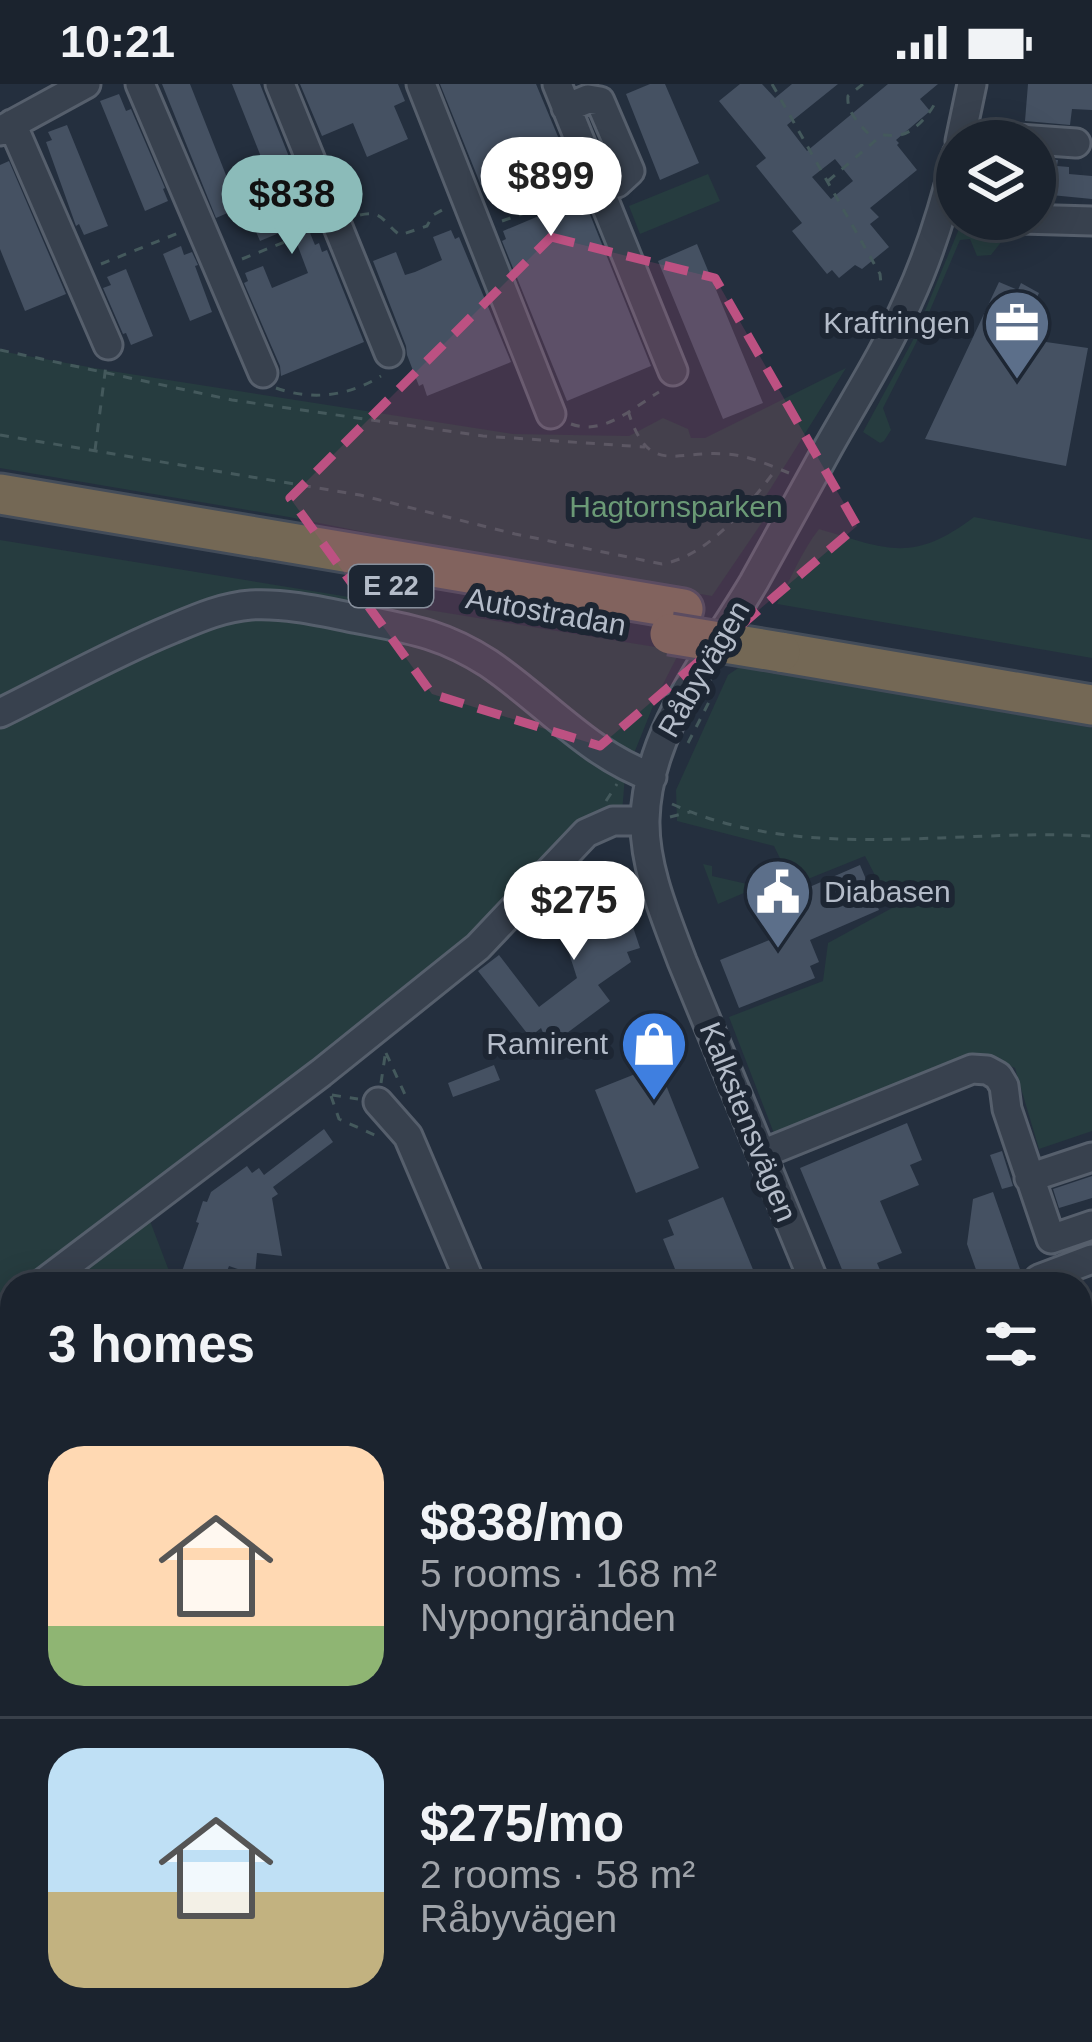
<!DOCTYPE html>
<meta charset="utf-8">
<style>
:root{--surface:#1b232e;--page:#282f3a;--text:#f1f3f6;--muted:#a0a4aa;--line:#39404a;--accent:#8bbbb9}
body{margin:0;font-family:Helvetica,sans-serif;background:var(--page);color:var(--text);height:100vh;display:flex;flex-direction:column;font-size:45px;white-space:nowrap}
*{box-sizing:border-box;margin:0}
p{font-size:39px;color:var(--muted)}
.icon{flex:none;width:66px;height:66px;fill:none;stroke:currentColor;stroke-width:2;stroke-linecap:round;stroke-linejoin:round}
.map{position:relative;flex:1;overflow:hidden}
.details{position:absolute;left:0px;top:1188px;width:1092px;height:771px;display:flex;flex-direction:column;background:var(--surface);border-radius:36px 36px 0 0;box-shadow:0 6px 30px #0003,0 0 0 3px var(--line)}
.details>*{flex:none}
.fabs{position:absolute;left:936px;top:36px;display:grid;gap:24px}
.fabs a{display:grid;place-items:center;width:120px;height:120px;border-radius:50%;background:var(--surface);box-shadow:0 6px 30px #0003,0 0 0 3px var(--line);font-size:60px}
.price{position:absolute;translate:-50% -102px;padding:0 27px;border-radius:42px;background:#fff;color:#222;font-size:39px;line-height:78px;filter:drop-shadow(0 3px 6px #0008)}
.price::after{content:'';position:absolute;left:50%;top:72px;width:36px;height:27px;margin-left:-18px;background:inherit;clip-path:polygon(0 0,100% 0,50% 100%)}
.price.current{background:var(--accent);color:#111}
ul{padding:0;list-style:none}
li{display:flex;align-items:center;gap:36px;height:300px;padding:0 48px}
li+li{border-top:3px solid var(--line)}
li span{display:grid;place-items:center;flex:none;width:336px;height:240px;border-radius:36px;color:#555}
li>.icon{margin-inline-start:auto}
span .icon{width:144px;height:144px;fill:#fffc;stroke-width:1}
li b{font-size:51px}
h2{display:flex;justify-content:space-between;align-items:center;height:144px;padding:0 48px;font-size:51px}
.status{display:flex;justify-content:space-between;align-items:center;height:84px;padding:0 60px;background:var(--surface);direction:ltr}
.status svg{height:33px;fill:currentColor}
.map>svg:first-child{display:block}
.green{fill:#263c3f}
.building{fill:#455162;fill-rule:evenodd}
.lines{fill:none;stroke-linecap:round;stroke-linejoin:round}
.minor-casing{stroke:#565f6c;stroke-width:33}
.highway-casing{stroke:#434c59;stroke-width:45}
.path{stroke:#44595c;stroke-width:3;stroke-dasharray:9 9;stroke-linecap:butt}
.minor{stroke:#38414e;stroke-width:27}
.highway{stroke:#746855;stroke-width:39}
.highway-bridge-casing{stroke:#434c59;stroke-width:45;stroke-linecap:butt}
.highway-bridge{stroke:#746855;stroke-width:39}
.marked{fill:#bd5182;fill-opacity:0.2;stroke:#bd5182;stroke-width:9;stroke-dasharray:24 15;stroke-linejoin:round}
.labels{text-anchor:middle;stroke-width:12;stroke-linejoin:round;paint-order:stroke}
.shield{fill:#1d2633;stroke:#878f9c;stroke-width:3}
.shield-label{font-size:27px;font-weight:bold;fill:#b4bcc9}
.poi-label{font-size:30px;fill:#b4bcc9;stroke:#1d2633;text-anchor:end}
.park-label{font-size:30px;fill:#6b9a76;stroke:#1d2633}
.street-label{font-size:30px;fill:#b4bcc9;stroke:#1d2633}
</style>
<div class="status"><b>10:21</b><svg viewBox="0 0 49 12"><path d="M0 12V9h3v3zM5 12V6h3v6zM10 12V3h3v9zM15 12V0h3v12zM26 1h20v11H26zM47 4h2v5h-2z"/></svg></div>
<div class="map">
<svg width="1092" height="1958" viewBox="0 0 1092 1958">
<rect width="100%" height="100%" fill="#242f3e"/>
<path class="green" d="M708,90L720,117L640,150L629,122Z
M961,140L1008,144L1009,148L991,171L977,172L970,155L960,156L916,259L883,324L891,346L884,357L880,359L863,348L913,256Z
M0,267L111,287L513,350L629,352L663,334L688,345L691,354H705L846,284L759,423L765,424V434L712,512L529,481L289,433L0,384Z
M974,433L1092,456V574L777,520C791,495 801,468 819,445C887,465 912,480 974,433Z
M0,456L680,567L657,612L625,692L622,729H598L573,741L463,863L246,1036L28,1200H12V1212L0,1221Z
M744,580L1092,644V1047L1039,1065L1015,984L996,976L775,1052L729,933L823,897L828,859L892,824L865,772L793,801L774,762L677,737L676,706L728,591Z
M703,780L712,782V792L747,800L750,787L756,789L765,811L764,815L759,819L751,806L718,820Z
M150,1137L174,1200H63Z
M12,1237V1501L0,1466V1246Z
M173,1947H445L449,1958H177Z"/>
<path class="building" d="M162,0H190L239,124L216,134Z
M232,0H260L303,108L299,110L304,124L300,125L315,161L319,159L322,168L327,166L364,258L281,292L280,282L244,199L248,197L245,189L263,182L272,204L308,189L291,144L260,157L240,110L271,98Z
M300,0H398L405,17L394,22L408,55L367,73L353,39L322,52Z
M440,0H536L569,79L565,81L583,124L587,123L651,282L567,317L502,157L506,155L503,147L560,123L541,79L482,104Z
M650,0H665L699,79L660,96L626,10Z
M740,0H762L775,14L792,0H838L787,41L807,67L888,0H938L920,15L930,27L896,56L899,59L897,61L917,86L870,124L879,133L870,140L889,163L862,185L855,181L839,194L832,186L827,190L792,147L802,139L756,82L766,74L719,17ZM835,75L853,97L831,115L812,93Z
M1028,0H1092V26L1072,25L1070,41L1025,37Z
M119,10L126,27L131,25L165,104L163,105L168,117L145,127L100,17Z
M67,41L108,142L84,151L79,140L76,142L46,58L52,56L48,48Z
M1035,74L1058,76L1057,82L1069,83V90L1092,92V115L1051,111L1050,118L1035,117Z
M9,77L66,210L25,227L0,165V81Z
M451,146L455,155L459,153L511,278L427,312L423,300L419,302L407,271L406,262L373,177L396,168L405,191L415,188L442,176L433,153Z
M697,160L763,319L723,335L658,177Z
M181,162L184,171L192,168L198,181L195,182L212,228L190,237L163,170Z
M126,185L153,252L131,261L126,249L123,250L103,204L111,201L107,193Z
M999,198L1018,206L1021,199L1039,209L1018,254L1088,264L1066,382L925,355Z
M860,781L879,826L810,856L819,878L810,882L815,894L739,924L720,876L794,846L784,823L801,816L798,808Z
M616,792L640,864L627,868L631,878L598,901L610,917L563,952L570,967L554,974L541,944L530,953L478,887L499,871L539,923L577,894L551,813Z
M494,981L500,996L453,1013L448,999Z
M658,981L699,1084L636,1109L595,1006Z
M907,1039L922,1076L910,1081L919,1101L880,1117L902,1169L877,1179L886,1200H848L800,1084Z
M324,1045L333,1058L273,1103L278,1110L272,1114L282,1172L257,1169L255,1191L229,1182L222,1200H189L190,1196L180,1193L199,1139L196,1138L203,1117L207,1118L211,1108L247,1082L252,1089L259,1084L264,1091Z
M1002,1067L1013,1102L1002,1105L990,1071Z
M1092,1092V1114L1059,1124L1053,1105Z
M993,1108L1022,1191V1200H981L967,1160L973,1115Z
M723,1113L759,1200H681L663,1155L674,1151L668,1136Z"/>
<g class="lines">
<g class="minor-casing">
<path id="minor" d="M140,0L263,289
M280,0L389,269
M421,0L551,330
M557,0L673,287
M566,24L588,15L600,17L630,87L617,99L599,104
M12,40L108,261
M0,47L86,0
M960,57L972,0
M1006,57V54L1076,59
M1021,135L1092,137
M0,629C57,601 113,569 172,545C198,534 223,523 251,521C287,519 324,528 359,535C410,545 443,550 488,579C543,616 589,671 652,693
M378,1018L408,1052L471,1200
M762,1070L972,985L987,986L998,992L1004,1002L1007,1025L1051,1155L1092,1141
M1029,1094L1092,1073
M42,1200L321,989L478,863L586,749L613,737H645
M815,1200L682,877C666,834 644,784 645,736C647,647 711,571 754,498C779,453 804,407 829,362C856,314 886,267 908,217C930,170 945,120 957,70
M1041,1200L1039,1195L1092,1175
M0,1232L12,1223
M1080,1311L1092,1345
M1080,1375L1092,1371
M1080,1784L1092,1776
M1080,1844L1092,1874
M793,1947L798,1958
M561,1958L586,1947"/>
</g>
<g class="highway-casing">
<path id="highway" d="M0,410L683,525
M780,568L1092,621"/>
</g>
<path class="path" d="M772,0L880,190L881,200
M863,0L848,12C846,30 863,43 874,56
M828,97L882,51C888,51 894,52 900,51C913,49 928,32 934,21
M360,131C383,125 384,140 400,151L427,142L433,131L444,125
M502,137L578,110
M242,175L317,145
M101,180L181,148
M0,266L232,316L483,352L645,363
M276,304C312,317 349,312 381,292
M628,327C649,393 674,366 726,370C748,371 769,381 789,389
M571,340C603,352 633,324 659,308
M0,351L360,411L515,450L662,480C709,472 750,420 777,384
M95,366L106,281
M688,659L711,614
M606,717L617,700
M672,720C803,780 953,744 1092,752
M670,733L690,728
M386,969L407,1015
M381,999L385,972
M332,1011L358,1015
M331,1012L339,1035L379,1053
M0,1499L12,1532
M1080,1903L1092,1932
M161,1947L165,1958"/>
<use href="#minor" class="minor"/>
<use href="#highway" class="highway"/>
<g class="highway-bridge-casing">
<path id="highway-bridge" d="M670,550L780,568"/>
</g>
<use href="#highway-bridge" class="highway-bridge"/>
</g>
<path class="marked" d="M551,153L715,194L857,442L600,662L432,610L290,414Z"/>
<defs>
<g id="office-pin" transform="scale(3.45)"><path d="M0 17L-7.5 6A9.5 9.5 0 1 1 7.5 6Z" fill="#5c6f8a" stroke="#1d2633"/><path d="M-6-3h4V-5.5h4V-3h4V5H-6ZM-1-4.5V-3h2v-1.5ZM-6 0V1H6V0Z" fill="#fff"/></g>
<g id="civic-pin" transform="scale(3.45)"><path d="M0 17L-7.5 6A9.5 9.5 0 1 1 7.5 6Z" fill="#5c6f8a" stroke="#1d2633"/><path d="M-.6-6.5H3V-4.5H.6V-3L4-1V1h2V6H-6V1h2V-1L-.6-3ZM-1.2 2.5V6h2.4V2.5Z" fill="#fff"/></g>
<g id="shop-pin" transform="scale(3.45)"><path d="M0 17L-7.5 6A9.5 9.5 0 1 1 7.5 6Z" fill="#3f7fe0" stroke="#1d2633"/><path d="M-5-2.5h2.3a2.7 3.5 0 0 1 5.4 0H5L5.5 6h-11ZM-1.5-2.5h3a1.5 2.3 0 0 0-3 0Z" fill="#fff"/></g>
</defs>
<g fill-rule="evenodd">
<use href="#office-pin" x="1017" y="239"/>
<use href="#civic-pin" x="778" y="808"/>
<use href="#shop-pin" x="654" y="960"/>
</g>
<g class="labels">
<rect class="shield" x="349" y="481" width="84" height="42" rx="9"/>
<g class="shield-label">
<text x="391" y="511">E 22</text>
</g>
<g class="poi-label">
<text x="970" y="249">Kraftringen</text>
<text x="824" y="818" text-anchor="start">Diabasen</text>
<text x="608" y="970">Ramirent</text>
</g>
<g class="park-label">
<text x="676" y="433">Hagtornsparken</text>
</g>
<g class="street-label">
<text transform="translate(546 528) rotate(10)" y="10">Autostradan</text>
<text transform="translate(704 585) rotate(-60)" y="10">Råbyvägen</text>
<text transform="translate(748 1038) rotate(68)" y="10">Kalkstensvägen</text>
</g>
</g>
</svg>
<div class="fabs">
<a><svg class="icon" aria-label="layers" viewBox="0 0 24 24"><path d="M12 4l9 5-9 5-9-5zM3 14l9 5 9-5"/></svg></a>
</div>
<b class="price" style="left:551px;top:155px">$899</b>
<b class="price current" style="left:292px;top:173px">$838</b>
<b class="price" style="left:574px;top:879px">$275</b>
<section class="details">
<h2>3 homes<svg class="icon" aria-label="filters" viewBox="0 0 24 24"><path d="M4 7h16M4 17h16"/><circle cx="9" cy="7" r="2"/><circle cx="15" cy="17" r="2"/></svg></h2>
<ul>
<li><span style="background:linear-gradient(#ffd9b3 75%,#8fb573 0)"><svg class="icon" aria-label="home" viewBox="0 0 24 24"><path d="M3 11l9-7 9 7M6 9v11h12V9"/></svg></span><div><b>$838/mo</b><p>5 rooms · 168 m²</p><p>Nypongränden</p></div></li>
<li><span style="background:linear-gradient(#bfe0f5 60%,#c2b280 0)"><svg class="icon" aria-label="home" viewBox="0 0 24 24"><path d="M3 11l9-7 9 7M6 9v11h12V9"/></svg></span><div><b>$275/mo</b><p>2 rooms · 58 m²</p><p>Råbyvägen</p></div></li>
</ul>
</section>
</div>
